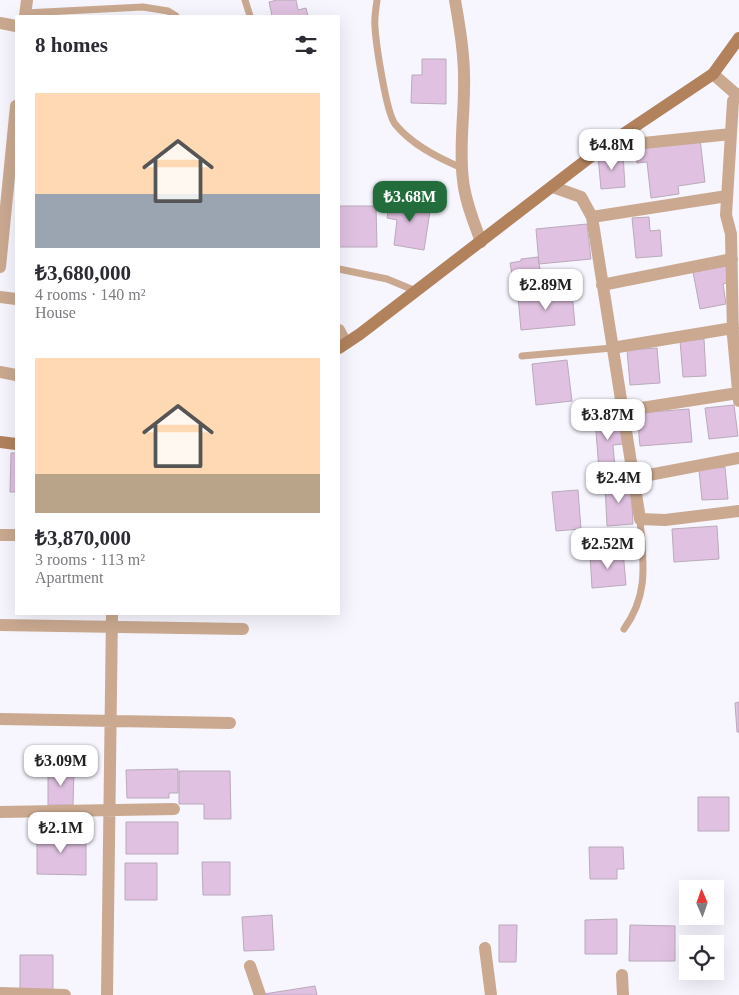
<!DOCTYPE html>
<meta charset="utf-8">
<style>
:root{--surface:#fff;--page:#f2f2f3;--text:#2b2b33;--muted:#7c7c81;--accent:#226d3b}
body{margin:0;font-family:Georgia,serif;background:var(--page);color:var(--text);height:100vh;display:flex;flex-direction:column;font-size:19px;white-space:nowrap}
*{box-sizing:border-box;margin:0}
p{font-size:16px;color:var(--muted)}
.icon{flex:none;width:28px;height:28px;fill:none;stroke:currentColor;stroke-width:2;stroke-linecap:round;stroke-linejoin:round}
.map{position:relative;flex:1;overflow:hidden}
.details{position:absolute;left:15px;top:15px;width:325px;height:600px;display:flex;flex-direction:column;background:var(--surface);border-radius:0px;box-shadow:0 5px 20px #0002}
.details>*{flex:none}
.needle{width:32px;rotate:358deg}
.controls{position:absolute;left:679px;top:880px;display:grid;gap:10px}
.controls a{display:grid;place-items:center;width:45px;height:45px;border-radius:0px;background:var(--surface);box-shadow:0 5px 20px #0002;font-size:25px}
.price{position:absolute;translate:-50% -42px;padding:0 11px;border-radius:10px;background:#fff;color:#222;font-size:16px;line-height:32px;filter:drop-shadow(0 1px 2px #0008)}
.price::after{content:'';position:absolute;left:50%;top:30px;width:15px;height:11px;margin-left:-8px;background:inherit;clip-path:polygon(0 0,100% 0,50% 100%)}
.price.active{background:var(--accent);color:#fff}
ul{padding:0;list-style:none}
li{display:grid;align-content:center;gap:10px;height:265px;padding:0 20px}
li span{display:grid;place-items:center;height:155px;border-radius:0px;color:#555}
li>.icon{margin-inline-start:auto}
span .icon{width:90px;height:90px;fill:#fffc;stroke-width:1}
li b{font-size:21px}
h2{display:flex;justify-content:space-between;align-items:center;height:60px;padding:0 20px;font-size:21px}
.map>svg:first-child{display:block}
.building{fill:#e0c1e1;stroke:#baaaba}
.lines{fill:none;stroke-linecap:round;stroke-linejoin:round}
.lane{stroke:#caa990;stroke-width:7}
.street{stroke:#caa990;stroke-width:12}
.secondary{stroke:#b2825d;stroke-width:12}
</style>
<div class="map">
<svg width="739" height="995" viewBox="0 0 739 995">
<rect width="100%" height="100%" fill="#f7f5fe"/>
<path class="building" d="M277,0H296L298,10L306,8L308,16H272L269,2Z
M422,59H446V104L411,103L412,75H422Z
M700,139L705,182L678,186L679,194L651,198L647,162L637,163L635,147Z
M623,154L625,187L601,189L598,156Z
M390,200L431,205L424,250L394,245L397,220L387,218Z
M339,206H376L377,247H339Z
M649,217L650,231L660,230L662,256L636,258L632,218Z
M587,224L591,259L539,264L536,229Z
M538,257L542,282L514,286L510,263L521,261V259Z
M727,266L730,282L723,284L726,304L700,309L693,272Z
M572,292L575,325L521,330L518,297Z
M704,339L706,376L683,377L680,341Z
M657,348L660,383L630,385L627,350Z
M567,360L572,401L536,405L532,364Z
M734,405L738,436L709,439L705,408Z
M689,409L692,442L640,446L637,413Z
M620,417L623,444L613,445L615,469L599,470L595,419Z
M11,453H16V492H10Z
M725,467L728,499L702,500L699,470Z
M631,483L633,524L607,526L605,485Z
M578,490L581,529L556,531L552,492Z
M717,526L719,559L674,562L672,529Z
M623,551L626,585L592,588L590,554Z
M739,702V732H737L735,703Z
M178,769V793H169V798H127L126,770Z
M48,770H74L73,805H48Z
M179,771H230L231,819H204V804H179Z
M698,797H729V831H698Z
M126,822H178V854H126Z
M37,833L86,834V875L37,874Z
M589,847H623L624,869H617V879H590Z
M202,862H230V895H203Z
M125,863H157V900H125Z
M272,915L274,950L244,951L242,917Z
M617,919V954H585V920Z
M499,925H517L516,962H499Z
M630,925L675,926V961H629Z
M20,955H53V993H20Z
M315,986L317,995H264V994Z"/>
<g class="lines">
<path class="lane" d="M245,0L250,16
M377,0C376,9 374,18 375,27C376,44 386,112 395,124C412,145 438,158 462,168
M25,13L143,7L168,11L176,16
M339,269L387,279L416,291
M522,356L612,348
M624,629C650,593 643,561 640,519"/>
<path class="street" d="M455,0C460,29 465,58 464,88C464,118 459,149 463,180C465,201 474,222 481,242
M25,16L27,0
M0,23L16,26
M713,74L737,95
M739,94L733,101L726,215L731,234L733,336L739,401
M615,140L624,145L731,134
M553,187L581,197L592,217L640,519L665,520L739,511
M592,217L727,196
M0,267L16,106
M602,285L732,259
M0,297L16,299
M339,330L346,343
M612,348L733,328
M0,372L16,375
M622,411L738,393
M633,478L739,458
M0,535H16
M0,625L243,629
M0,719L230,723
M0,812L174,809
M485,948L491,995
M250,966L260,995
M622,975L623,995
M0,993L65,995
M107,995L112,614"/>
<path class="secondary" d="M339,348L360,334L598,151L713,74L739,38
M0,442L16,444"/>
</g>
</svg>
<div class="controls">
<a><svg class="needle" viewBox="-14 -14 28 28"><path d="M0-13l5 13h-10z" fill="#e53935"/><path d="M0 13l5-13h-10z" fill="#7c7c81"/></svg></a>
<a><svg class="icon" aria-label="locate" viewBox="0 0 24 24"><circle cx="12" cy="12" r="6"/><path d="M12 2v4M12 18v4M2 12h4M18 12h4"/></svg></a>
</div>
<b class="price" style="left:612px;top:171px">₺4.8M</b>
<b class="price active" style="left:410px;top:223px">₺3.68M</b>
<b class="price" style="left:546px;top:311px">₺2.89M</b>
<b class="price" style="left:608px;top:441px">₺3.87M</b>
<b class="price" style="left:619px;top:504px">₺2.4M</b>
<b class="price" style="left:608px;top:570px">₺2.52M</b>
<b class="price" style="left:61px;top:787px">₺3.09M</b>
<b class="price" style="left:61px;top:854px">₺2.1M</b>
<section class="details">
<h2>8 homes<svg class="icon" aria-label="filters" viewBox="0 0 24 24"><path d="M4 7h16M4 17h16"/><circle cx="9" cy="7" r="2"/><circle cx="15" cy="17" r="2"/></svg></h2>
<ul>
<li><span style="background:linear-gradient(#ffd9b3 65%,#9aa5b1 0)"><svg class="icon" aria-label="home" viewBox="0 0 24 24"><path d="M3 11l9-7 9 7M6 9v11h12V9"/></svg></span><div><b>₺3,680,000</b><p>4 rooms · 140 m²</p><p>House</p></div></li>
<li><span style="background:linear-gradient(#ffd9b3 75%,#b9a48a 0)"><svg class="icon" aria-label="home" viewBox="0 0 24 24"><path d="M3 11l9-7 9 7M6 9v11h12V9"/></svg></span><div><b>₺3,870,000</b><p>3 rooms · 113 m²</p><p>Apartment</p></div></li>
</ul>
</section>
</div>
